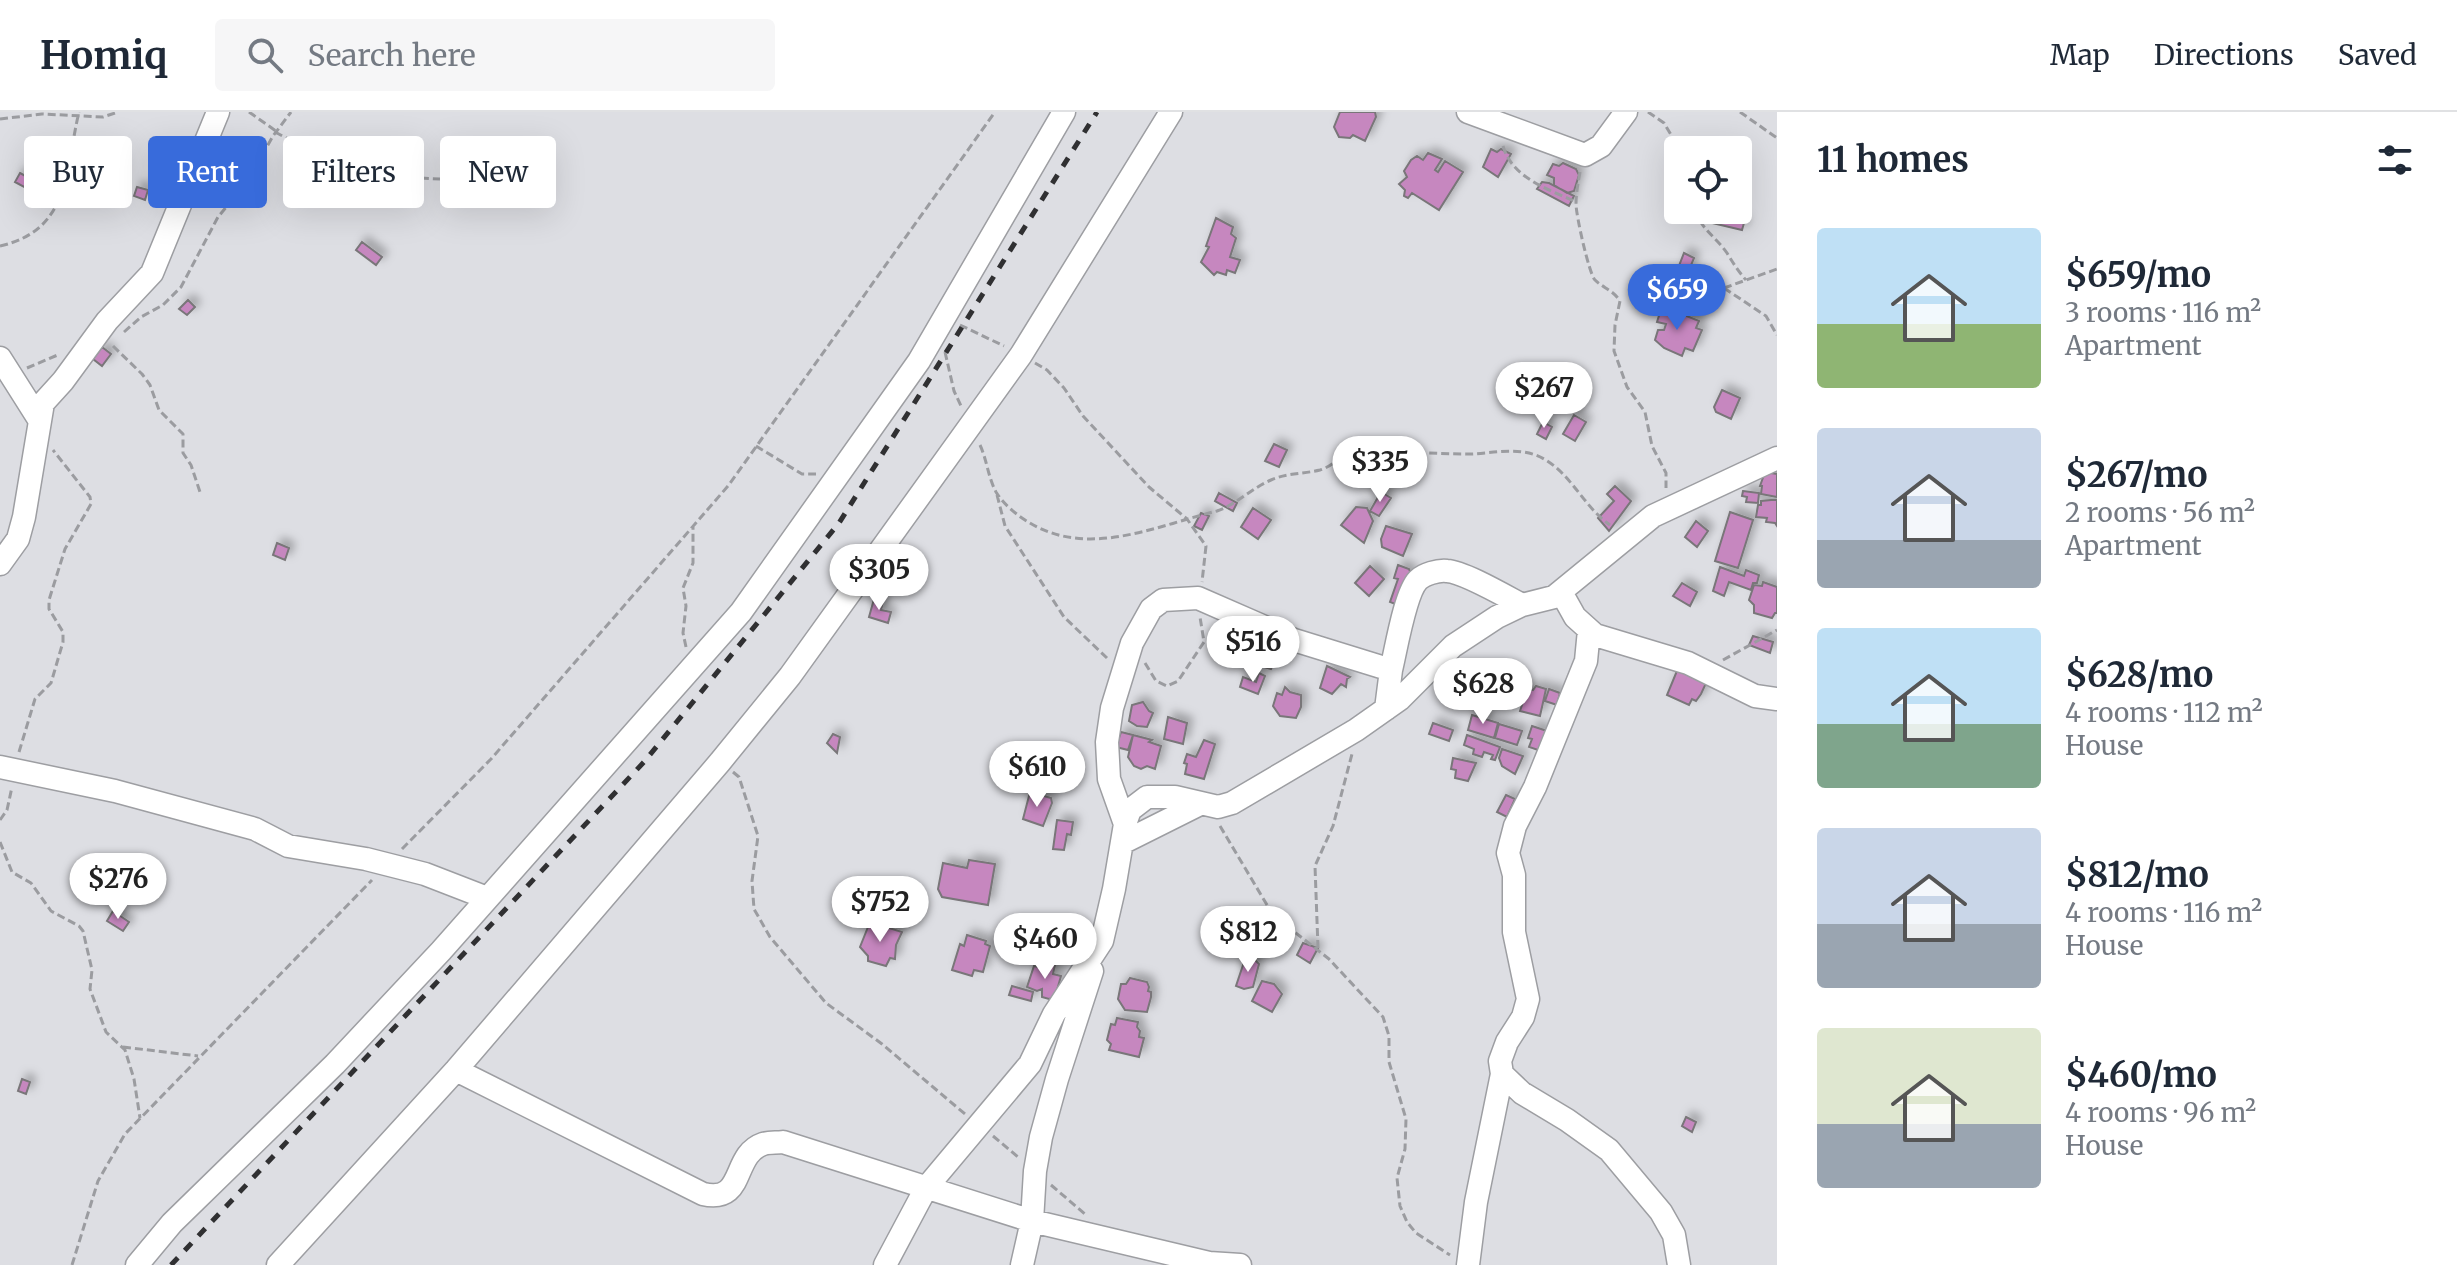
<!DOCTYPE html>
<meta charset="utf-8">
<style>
:root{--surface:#fff;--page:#f6f6f7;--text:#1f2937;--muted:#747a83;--line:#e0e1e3;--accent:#386bdb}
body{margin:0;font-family:Merriweather,serif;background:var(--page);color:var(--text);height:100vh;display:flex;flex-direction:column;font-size:30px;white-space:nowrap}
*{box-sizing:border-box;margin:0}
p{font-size:26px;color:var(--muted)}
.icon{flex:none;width:44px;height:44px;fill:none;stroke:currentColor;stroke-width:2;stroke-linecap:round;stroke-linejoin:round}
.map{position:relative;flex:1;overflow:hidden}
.drawer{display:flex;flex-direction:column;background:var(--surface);width:680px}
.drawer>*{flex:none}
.hud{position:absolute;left:24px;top:24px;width:760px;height:72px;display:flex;gap:16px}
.tools{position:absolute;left:1664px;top:24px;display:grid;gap:16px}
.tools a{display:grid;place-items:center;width:88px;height:88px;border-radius:8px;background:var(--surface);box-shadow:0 8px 32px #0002;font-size:40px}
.price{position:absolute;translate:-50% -68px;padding:0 18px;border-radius:28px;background:#fff;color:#222;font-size:26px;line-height:52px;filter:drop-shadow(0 2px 4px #0008)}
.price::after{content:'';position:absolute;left:50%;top:48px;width:24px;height:18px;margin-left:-12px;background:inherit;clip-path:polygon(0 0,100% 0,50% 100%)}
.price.active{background:var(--accent);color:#fff}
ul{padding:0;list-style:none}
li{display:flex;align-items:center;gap:24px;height:200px;padding:0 40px}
li span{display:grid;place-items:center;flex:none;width:224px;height:160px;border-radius:8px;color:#555}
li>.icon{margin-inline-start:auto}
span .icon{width:96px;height:96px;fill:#fffc;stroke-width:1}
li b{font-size:34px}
h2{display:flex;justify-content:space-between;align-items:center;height:96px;padding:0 40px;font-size:34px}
.tag{padding:0 28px;border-radius:8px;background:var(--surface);box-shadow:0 8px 32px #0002;font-size:28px;line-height:72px}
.tag.active{background:var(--accent);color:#fff}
header{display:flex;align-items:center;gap:48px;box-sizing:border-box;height:112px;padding:0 40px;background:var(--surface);border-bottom:2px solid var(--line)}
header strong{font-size:38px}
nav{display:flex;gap:44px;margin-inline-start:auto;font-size:28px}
.search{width:560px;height:72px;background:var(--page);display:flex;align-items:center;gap:20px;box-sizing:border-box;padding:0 28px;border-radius:8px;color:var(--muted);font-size:30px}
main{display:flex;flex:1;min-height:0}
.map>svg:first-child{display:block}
.building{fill:#c687bf;stroke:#797679;stroke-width:2;filter:url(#shadow)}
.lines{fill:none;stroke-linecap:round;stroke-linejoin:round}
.minor-casing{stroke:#9d9ea2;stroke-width:25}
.path{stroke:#9b9ca0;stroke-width:3;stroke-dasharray:8 4;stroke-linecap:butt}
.minor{stroke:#fff;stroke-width:22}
.rail{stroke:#303032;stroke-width:5;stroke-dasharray:10 10;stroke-linecap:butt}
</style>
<header>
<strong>Homiq</strong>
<div class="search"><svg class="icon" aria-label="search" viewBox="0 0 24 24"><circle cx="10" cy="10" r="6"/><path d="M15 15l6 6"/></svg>Search here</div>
<nav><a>Map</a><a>Directions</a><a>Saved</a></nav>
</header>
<main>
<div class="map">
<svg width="1777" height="1153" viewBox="0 0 1777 1153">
<defs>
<filter id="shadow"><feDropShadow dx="5.5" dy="-5.5" stdDeviation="4" flood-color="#0004"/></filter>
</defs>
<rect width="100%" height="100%" fill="#dddee3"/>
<path class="building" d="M1340,0H1375L1376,5L1365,29L1353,23L1350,26L1339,25L1334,15Z
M1491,37L1497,40L1501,37L1511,42L1498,65L1483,55Z
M1428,41L1442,47L1435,58L1438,60L1445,49L1463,60L1439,98L1412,81L1408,86L1404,84L1405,78L1399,72L1407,65L1404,59L1411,48L1417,44L1423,48Z
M1563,51L1576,57L1579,63L1574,79L1567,81L1554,73V66L1547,63L1553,52L1559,54Z
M91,54L100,59L95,69L86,65Z
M20,61L31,67L26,76L15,70Z
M1542,70L1549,71L1574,84L1569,94L1537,77Z
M137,75L148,78L145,88L134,84Z
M1710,102L1744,111L1742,118L1708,110Z
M1216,106L1233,115L1231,122L1236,126L1230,145L1240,148L1235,161L1227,158L1226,163L1217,160L1214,163L1201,150L1209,135L1206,134Z
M362,130L382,145L376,153L356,138Z
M1684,141L1694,146L1687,163L1677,159Z
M188,188L195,195L187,203L179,197Z
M1662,194L1699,209L1696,216L1702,218L1693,239L1685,236L1682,244L1664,236L1655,228L1658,218H1664L1666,212L1657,210Z
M102,235L111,242L102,254L93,247Z
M1722,278L1740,286L1731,307L1716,300L1714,295Z
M1574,303L1586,310L1575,329L1563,322Z
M1543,310L1552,315L1546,327L1537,322Z
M1274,332L1287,338L1279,355L1265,349Z
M1765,360L1777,362V385L1761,382L1762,374H1760Z
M1615,374L1631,389L1609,419L1598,406L1614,389L1607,382Z
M1743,379L1759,381L1758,391L1746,390L1747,385L1742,384Z
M1381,380L1391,386L1379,404L1370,399Z
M1219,381L1237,391L1233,399L1215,389Z
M1771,388H1777V414L1775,411L1766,410L1767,406L1756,405L1758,393H1761V389Z
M1356,395L1367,396L1373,409L1364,431L1341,413Z
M1253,396L1271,408L1258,427L1241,415Z
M1730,400L1753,408L1738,456L1715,449Z
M1201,401L1209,404L1202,418L1194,414Z
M1696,409L1708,419L1697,435L1685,425Z
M1386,414L1412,422L1403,444L1382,435L1381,427Z
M277,431L289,436L285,448L273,443Z
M1398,453L1409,457L1413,466L1403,495L1390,490L1398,467L1394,466Z
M1370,454L1384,467L1369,484L1355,471Z
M1720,455L1744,464L1746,458L1759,463L1757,471H1753L1751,478L1729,470L1724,484L1713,479Z
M1763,470L1777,475V501H1775L1772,506L1754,501V493L1749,488L1754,473L1762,474Z
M1682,471L1697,480L1690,494L1673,484Z
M874,487L883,490L881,498L891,500L888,511L869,505Z
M1258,524L1281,533L1277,552L1274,550L1271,557L1260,554L1257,547L1259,541L1253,539Z
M1753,524L1773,530L1770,541L1749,533Z
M1327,554L1350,565L1347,567L1346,575L1341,572L1332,582L1320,576Z
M1679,554L1707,569L1701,582L1696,589L1692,587L1689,593L1667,583Z
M1259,561L1265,564L1258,582L1240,575L1243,565L1256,570Z
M1477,561L1496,568L1492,579L1473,573Z
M1496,569L1533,578L1536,574L1546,577L1540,604L1520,599L1522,593L1492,585Z
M1285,575L1290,580L1301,583V595L1296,606L1280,604L1273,594L1277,581L1282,583Z
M1549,577L1560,581L1557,593L1545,589Z
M1143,590L1149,599L1153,601L1147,615L1137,614L1129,609L1132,593Z
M1472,603L1498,611L1494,626L1468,618Z
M1168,605L1187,611L1183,632L1164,627Z
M1433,611L1453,618L1449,629L1429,622Z
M1499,612L1522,619L1517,633L1495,626Z
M1532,614L1547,619L1541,639L1529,635L1532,627L1528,626Z
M1121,620L1133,623L1128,638L1116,635Z
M833,622L840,625L837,641L827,631Z
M1133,623L1152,628L1149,630L1161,634L1155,657L1147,654L1141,657L1134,654L1128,645Z
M1467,623L1500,635L1495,648L1491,647L1493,643L1484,640L1482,645L1473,642L1474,637L1464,633Z
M1204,628L1215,632L1204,667L1185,662L1187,652L1184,651L1187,642L1196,645Z
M1502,637L1523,644L1515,662L1502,654L1499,646Z
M1453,646L1476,651L1468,669L1455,666L1456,658L1451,657Z
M1030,680L1051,686L1052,691L1043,714L1023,707Z
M1506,683L1515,687L1507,705L1497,700Z
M1057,708L1073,710L1071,723L1067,722L1064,738L1053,737Z
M969,748L995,752L988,793L942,785L938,777L943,751L967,756Z
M113,799L129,810L123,819L107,809Z
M870,810L902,820L896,833L895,847L890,846L886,854L868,849V844L860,835Z
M967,823L986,829L985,832L990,834L983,860L974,858L972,864L952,858L960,832L964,834Z
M1036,824L1047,827L1042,848L1030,845Z
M1254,829L1263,832L1259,843L1251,840Z
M1303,831L1318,836L1310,851L1297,843Z
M1251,844L1259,852L1253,875L1244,877L1236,874L1244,850Z
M1045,851L1055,853L1053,862L1061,864L1055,885L1049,887L1042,885V877L1037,879L1027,875L1034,854L1043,856Z
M1130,866L1147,870L1149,875L1148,879L1151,880V885L1147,900L1125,898L1118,887L1121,872H1126Z
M1262,869L1274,872L1282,882L1272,900L1252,889Z
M1012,874L1033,880L1031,889L1009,883Z
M1117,906L1138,910L1137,915L1140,919L1139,925L1144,926L1139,945L1109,938L1111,932L1107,928L1111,912L1115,913Z
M22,967L30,970L26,982L18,979Z
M1686,1005L1696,1010L1692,1020L1682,1014Z"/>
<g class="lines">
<g class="minor-casing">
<path id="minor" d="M1468,0L1585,43L1601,34L1626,0
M0,246L40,309
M0,452L18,427L24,405L43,291L63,269L107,209L152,161L218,0
M1561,480L1575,505L1595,523L1688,551L1755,584L1777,587
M1589,518L1586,549L1535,675L1515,714L1508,741L1514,763V820L1528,887L1523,905L1507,930L1500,949L1502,962L1522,981L1567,1008L1609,1038L1661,1100L1674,1123L1679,1153
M1391,558C1396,538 1405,481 1418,468C1424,462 1438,458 1447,459C1464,460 1505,484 1522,493
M0,655L115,679L255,717L288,734L366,747L425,762L487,786
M1125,712L1109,667L1107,630L1112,596L1132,531L1151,497L1163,488L1198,486L1294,528L1391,558L1386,597
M1122,731L1200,692
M456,958L703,1082C746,1092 731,1043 763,1032C769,1030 777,1031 783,1030L1032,1109L1209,1151L1240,1153
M137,1153L172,1111L335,952L441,839L741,500L919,249L1064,0
M278,1153L456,958L720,650L790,564L1021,243L1171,0
M885,1153L926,1076L1030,952L1054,902L1102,829L1114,777L1125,712L1130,698L1147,685H1175L1218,695L1232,691L1356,618L1400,587L1453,534L1497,505L1522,493L1554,485L1653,404L1777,346
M1022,1153L1032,1109L1035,1059L1041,1025L1057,967L1092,859
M1468,1153L1476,1090L1502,962"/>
</g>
<path class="path" d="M249,0L276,19
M1648,0L1664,11L1680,38
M1740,0L1777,26
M0,7L42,2L103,5L118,0
M275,20L294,30L386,45L408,62L420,66L440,67
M1503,34C1512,66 1548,77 1576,90
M1580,60C1578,71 1576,82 1576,92C1576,103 1589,162 1595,168C1603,176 1613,178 1620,189L1615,213L1614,239L1627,275L1645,300L1652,334L1666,361V376
M1695,98C1701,117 1716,125 1727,141C1733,151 1738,159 1746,168
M0,134C71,118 65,58 79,0
M1724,176L1766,204L1777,223
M1724,176L1777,157
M960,213L1004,234
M124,220L141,205L163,193L181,175L218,105L247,70L273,24L291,0
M113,234L142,262L150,273L159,298L183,322V341L191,353L201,383
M945,240L954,279L961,294
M1035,251L1047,258L1064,276L1083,304L1149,375L1187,407L1206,434L1202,470
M27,256L60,242
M980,333C987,348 988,365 996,380C1002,390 1012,399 1022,406C1084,449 1152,415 1217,399C1237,392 1252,376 1271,368C1287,361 1303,362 1320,358C1334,354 1342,341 1358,339C1395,339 1433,342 1471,342C1495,341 1522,334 1544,347C1572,363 1584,395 1610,413
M756,334L802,362H816
M997,383L1005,414L1064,505L1107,546
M686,535L683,521L686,494L683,476L693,451V414
M1723,548L1777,518
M1145,551L1156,569L1167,574L1178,569L1204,530L1200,505
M19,640L35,587L51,571L63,530V520L49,497V488L65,437L91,392L90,385L53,338
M733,660L739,665L758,724L752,769L754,797L770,825L826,891L882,932L965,1002
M0,708L7,698L12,675
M1220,714L1273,803L1329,847L1383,905L1389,924V950L1406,1007L1405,1037L1397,1066L1400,1094L1407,1110L1416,1121L1450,1143
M0,730L12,760L31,771L51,799L79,814L83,819L92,858L90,877L106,920L125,938L134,967L140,1006
M402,737L491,647L728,374L995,0
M1318,836L1315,754L1333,714L1352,642
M123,935L198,944
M993,1024L1018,1045
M1051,1073L1085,1102
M72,1153L98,1069L125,1022L372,768"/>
<use href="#minor" class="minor"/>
<path class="rail" d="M171,1153L644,650L839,411L1097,0"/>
</g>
</svg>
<div class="tools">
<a><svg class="icon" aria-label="locate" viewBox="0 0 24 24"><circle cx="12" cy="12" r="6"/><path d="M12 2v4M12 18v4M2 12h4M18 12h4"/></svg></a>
</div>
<b class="price active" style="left:1677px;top:220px">$659</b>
<b class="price" style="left:1544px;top:318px">$267</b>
<b class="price" style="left:1380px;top:392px">$335</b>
<b class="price" style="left:879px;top:500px">$305</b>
<b class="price" style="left:1253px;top:572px">$516</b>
<b class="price" style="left:1483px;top:614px">$628</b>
<b class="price" style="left:1037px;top:697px">$610</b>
<b class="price" style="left:118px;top:809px">$276</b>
<b class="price" style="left:880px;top:832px">$752</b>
<b class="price" style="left:1248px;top:862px">$812</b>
<b class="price" style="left:1045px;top:869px">$460</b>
<div class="hud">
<a class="tag">Buy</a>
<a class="tag active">Rent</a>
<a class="tag">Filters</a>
<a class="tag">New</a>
</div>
</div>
<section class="drawer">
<h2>11 homes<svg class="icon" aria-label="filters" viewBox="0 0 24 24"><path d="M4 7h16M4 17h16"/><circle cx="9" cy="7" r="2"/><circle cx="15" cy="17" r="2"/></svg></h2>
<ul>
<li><span style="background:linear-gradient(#bfe0f5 60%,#8fb573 0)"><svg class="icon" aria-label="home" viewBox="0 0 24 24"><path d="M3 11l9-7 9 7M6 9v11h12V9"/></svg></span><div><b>$659/mo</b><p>3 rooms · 116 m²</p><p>Apartment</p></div></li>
<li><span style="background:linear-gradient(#c9d6e8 70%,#9aa5b1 0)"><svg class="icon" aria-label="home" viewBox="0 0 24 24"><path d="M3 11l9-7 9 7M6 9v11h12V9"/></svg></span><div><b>$267/mo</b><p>2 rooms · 56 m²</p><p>Apartment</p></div></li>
<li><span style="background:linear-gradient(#bfe0f5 60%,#7fa58c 0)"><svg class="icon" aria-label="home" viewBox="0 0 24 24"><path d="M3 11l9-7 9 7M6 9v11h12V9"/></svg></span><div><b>$628/mo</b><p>4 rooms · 112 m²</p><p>House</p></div></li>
<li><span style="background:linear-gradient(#c9d6e8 60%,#9aa5b1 0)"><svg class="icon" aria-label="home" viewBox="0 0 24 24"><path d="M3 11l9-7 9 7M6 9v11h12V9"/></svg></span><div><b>$812/mo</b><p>4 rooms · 116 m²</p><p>House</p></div></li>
<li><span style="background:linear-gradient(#dfe7d0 60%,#9aa5b1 0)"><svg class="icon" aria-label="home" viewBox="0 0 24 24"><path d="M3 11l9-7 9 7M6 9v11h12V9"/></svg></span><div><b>$460/mo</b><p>4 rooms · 96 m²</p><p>House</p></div></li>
</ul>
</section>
</main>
